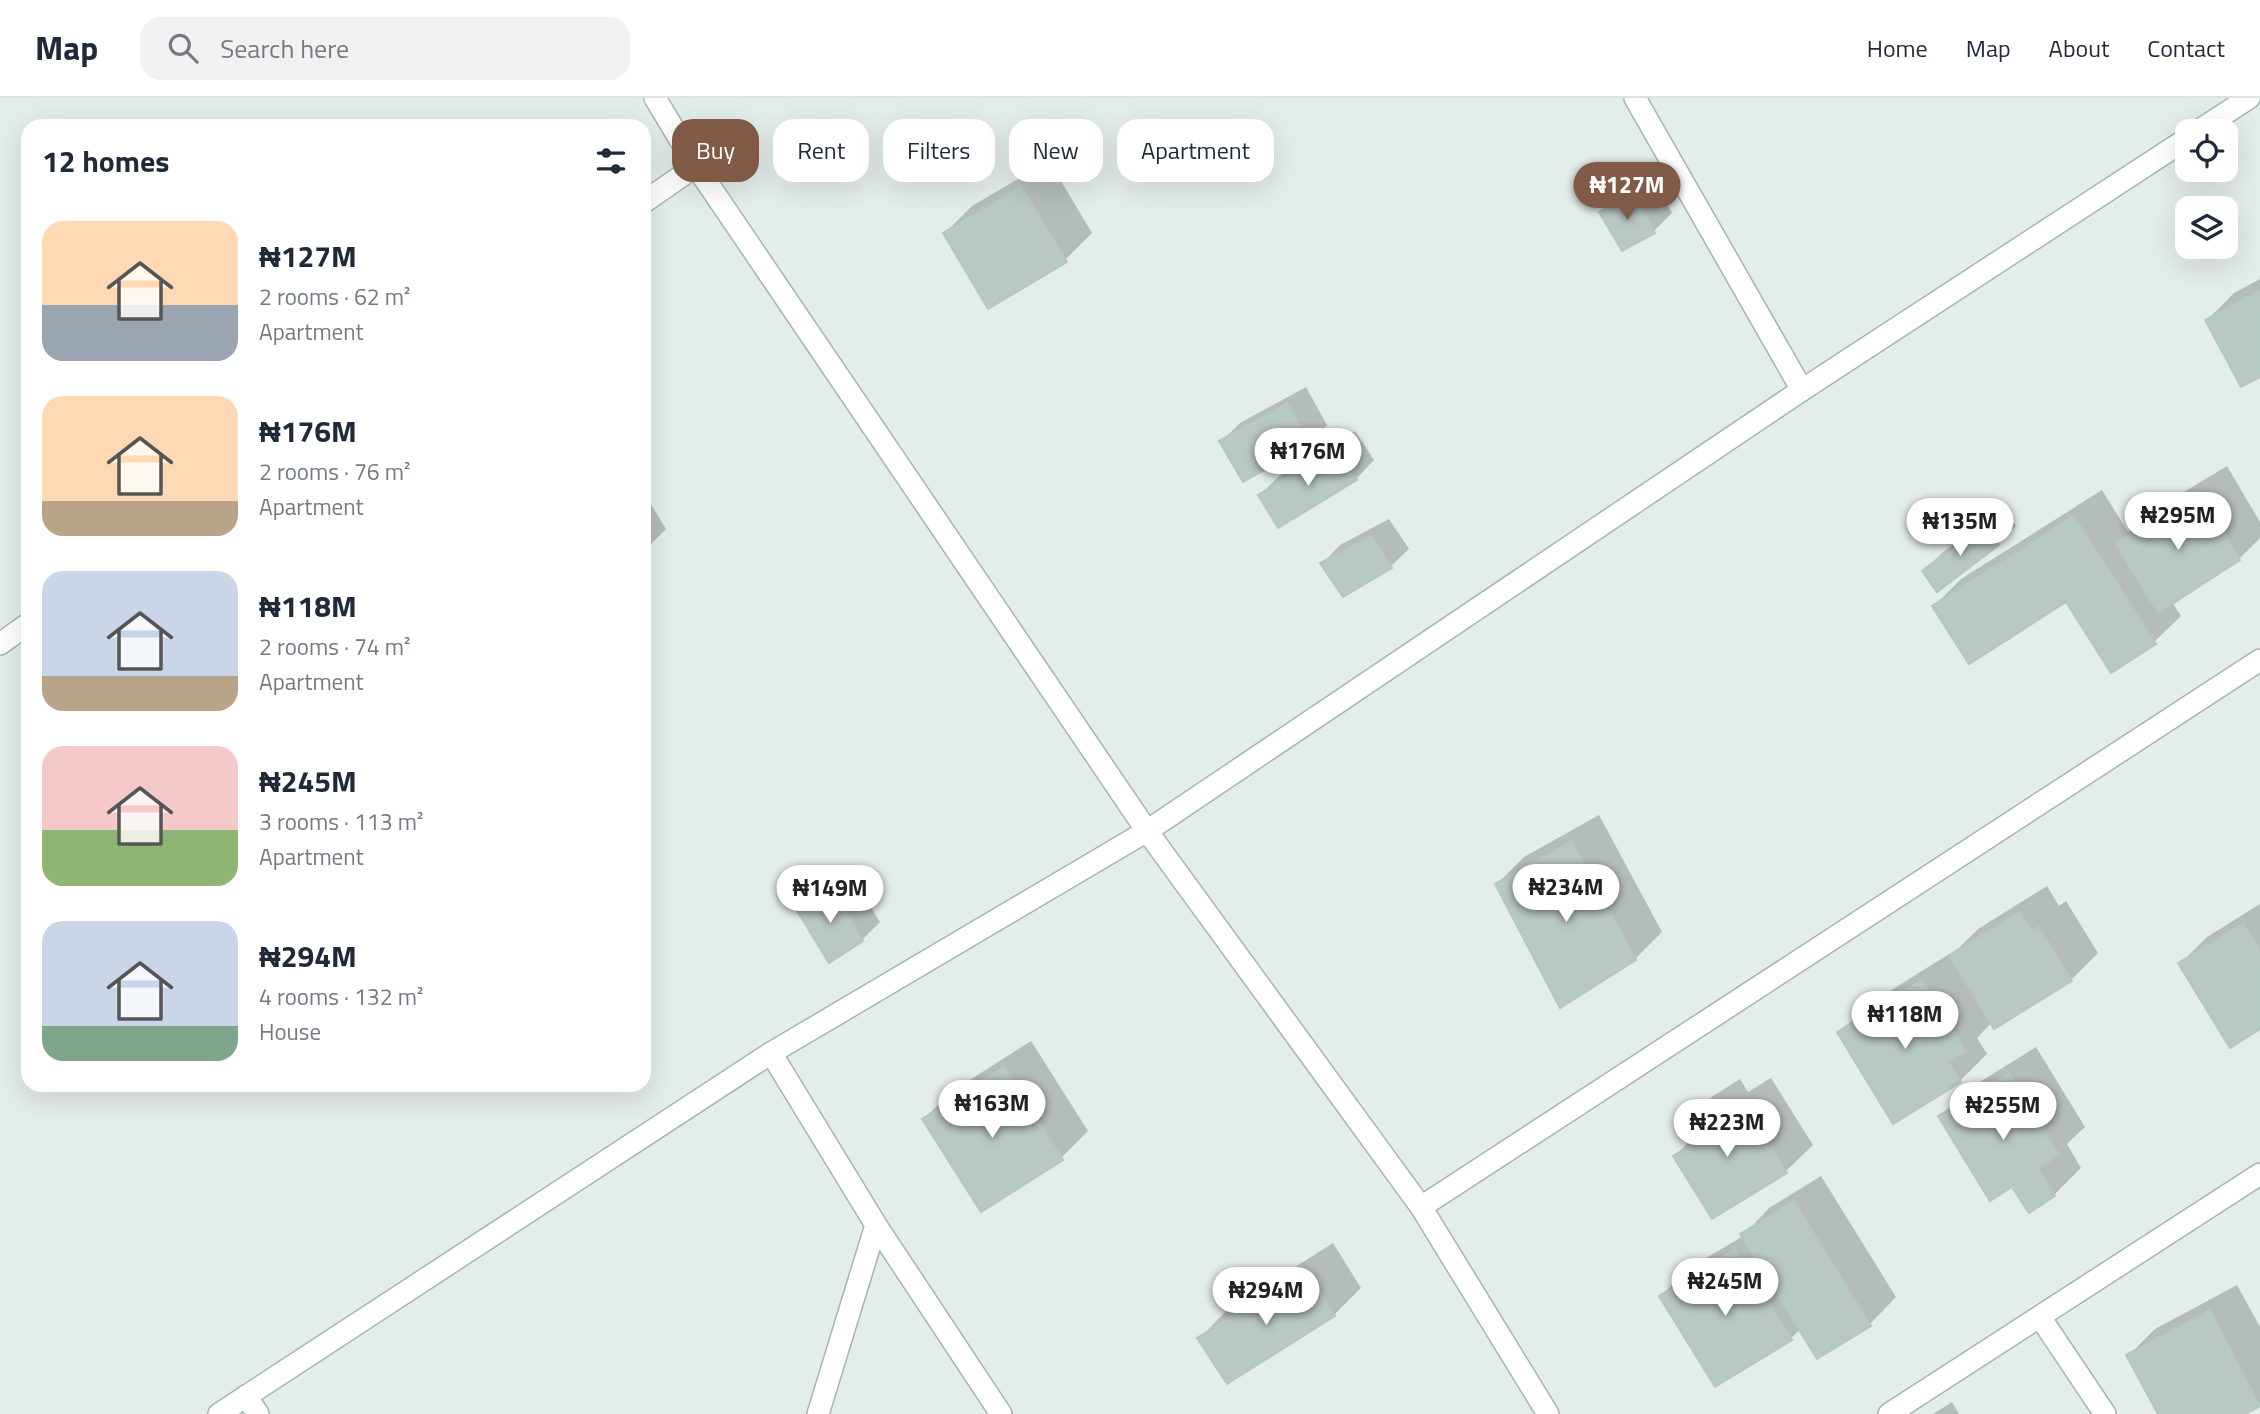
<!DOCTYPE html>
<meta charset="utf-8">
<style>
:root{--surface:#fff;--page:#f2f2f3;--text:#1f2937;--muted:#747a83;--line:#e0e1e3;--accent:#805a46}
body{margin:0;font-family:"Titillium Web",sans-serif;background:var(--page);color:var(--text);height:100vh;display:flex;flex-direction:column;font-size:26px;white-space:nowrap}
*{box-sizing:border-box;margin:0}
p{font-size:23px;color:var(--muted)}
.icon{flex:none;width:38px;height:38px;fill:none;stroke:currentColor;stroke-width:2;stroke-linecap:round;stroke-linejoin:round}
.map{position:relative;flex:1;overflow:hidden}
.details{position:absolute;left:21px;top:21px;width:630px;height:973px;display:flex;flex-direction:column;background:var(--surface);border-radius:21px;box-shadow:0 7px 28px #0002}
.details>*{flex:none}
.banner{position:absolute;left:672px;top:21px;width:665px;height:63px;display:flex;gap:14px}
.fabs{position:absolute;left:2175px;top:21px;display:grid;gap:14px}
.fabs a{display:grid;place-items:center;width:63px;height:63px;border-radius:14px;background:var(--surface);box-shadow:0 7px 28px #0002;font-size:35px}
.price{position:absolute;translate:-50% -60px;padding:0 16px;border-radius:24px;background:#fff;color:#222;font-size:23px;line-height:46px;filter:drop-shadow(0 2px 4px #0008)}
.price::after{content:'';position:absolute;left:50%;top:42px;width:21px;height:16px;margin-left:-10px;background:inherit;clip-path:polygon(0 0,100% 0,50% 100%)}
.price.on{background:var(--accent);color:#fff}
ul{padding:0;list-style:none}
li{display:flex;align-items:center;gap:21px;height:175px;padding:0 21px}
li span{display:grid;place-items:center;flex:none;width:196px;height:140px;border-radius:21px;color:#555}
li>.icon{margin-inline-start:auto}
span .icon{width:84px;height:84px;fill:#fffc;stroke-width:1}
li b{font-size:30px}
h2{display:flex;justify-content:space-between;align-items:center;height:84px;padding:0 21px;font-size:30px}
.tag{padding:0 24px;border-radius:21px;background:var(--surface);box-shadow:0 7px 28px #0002;font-size:24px;line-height:63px}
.tag.on{background:var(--accent);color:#fff}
header{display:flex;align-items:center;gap:42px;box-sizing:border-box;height:98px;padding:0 35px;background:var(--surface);border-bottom:2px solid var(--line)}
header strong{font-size:33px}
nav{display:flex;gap:38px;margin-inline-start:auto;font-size:24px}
.search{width:490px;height:63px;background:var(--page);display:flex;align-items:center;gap:18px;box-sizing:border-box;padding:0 24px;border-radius:21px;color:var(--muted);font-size:26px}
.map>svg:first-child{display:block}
.shadow{fill:#0003}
.building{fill:#b8c8c4;stroke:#b5c7c3;stroke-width:2}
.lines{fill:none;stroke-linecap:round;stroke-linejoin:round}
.minor-casing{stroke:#a5b5b2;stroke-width:24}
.tertiary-casing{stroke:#a5b5b2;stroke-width:24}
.secondary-casing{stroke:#a1b9b4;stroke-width:24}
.minor{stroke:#fff;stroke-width:21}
.tertiary{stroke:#fff;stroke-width:21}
.secondary{stroke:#fff;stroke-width:21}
</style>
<header>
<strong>Map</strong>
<div class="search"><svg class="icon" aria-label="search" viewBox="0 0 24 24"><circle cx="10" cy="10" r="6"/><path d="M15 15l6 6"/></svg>Search here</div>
<nav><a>Home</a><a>Map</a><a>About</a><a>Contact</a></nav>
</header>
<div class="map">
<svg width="2260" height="1316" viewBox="0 0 2260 1316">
<rect width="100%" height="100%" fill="#e3edea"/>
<path class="shadow" d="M1049,63L1092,135L1065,162L945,135L972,108Z
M1652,78L1672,115L1654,133L1623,151L1601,114L1620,96Z
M2260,181V277L2207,222L2234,195Z
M1306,289L1327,327L1309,345L1222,343L1240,325Z
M1355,333L1374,362L1356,381L1260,397L1278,379Z
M2227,368L2260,424V440L2239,461L2172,504L2181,518L2154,544L2067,501L1934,508L1961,481L2102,392L2128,434L2144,418Z
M644,394L666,431L644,453Z
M2002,410L2016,428L1997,446L1924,473L1942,455Z
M1389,421L1409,451L1390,469L1322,466L1340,447Z
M1599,717L1662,834L1635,861L1497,786L1524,759Z
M849,774L880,824L862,842L798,811L816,793Z
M2047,788L2059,808L2066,803L2098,855L2071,882L1992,924L1977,940L1987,956L1960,983L1840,935L1866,908L1949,856L1951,858L1978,831Z
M2260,806V929L2180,866L2207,839Z
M1031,943L1088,1033L1061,1060L924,1021L951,994Z
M2036,949L2085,1029L2067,1046L2081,1070L2054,1097L2012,1086L1940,1018L1967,992Z
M1771,980L1813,1047L1786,1073L1675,1058L1695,1038L1687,1024L1713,998L1740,981L1748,994Z
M1821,1078L1896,1199L1870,1226L1801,1231L1791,1240L1716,1286L1661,1198L1688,1171L1743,1138L1769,1110Z
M1333,1145L1361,1190L1334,1217L1200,1240L1226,1213Z
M2237,1187L2260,1229V1306L2241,1316H2160L2128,1258L2155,1231Z
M1952,1304L1959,1316H1933Z"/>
<path class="building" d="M1021,88L1067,164L988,211L943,135Z
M1633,95L1655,135L1622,153L1599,114Z
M2260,192V279L2241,289L2205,222Z
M1287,305L1310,346L1243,384L1219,343Z
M1337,349L1357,382L1278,430L1258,397Z
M2199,393L2240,462L2158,515L2115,445Z
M2074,418L2156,546L2111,575L2066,504L1969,566L1932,508Z
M1983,427L1999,447L1937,494L1922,473Z
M1371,438L1392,470L1343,499L1320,465Z
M1572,743L1636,862L1560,910L1495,786Z
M831,790L863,843L829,865L796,811Z
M2020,814L2032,833L2039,829L2072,883L1994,931L1949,857Z
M2243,825L2260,852V931L2230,950L2178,865Z
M1922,882L1966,953L1948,964L1961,984L1893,1026L1837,934Z
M1004,969L1063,1062L981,1114L922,1021Z
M2009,975L2059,1057L2038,1070L2055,1098L2029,1115L2012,1089L1990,1103L1938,1018Z
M1744,1005L1787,1075L1712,1121L1673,1058L1696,1043L1684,1024L1712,1007L1721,1020Z
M1794,1103L1871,1228L1817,1261L1740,1136Z
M1735,1151L1792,1242L1715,1289L1659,1198Z
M1306,1171L1335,1218L1227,1286L1197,1240Z
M2210,1212L2260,1308L2245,1316H2158L2126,1257Z"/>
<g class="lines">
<g class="minor-casing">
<path id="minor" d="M1635,0L1802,292
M644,104L696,68
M0,546L28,526
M771,955L876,1127L1001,1316
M1421,1109L2260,562
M2040,1219L2105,1316
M246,1298L258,1316
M818,1316L876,1127"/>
</g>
<g class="tertiary-casing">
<path id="tertiary" d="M655,0L696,68L1147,733L1421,1109L1548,1316
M1889,1316L2260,1076"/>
</g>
<g class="secondary-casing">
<path id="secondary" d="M2198,33L2249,0
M219,1316L771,955L1147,733L1802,292L2188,40"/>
</g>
<use href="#minor" class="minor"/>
<use href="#tertiary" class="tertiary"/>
<use href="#secondary" class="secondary"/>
</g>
</svg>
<div class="fabs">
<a><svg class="icon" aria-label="locate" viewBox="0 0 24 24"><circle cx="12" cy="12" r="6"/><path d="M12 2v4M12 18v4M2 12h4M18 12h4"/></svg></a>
<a><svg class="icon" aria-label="layers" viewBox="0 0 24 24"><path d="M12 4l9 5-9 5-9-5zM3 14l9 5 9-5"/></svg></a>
</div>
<b class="price on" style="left:1627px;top:124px">₦127M</b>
<b class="price" style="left:1308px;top:390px">₦176M</b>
<b class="price" style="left:2178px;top:454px">₦295M</b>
<b class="price" style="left:1960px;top:460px">₦135M</b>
<b class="price" style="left:1566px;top:826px">₦234M</b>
<b class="price" style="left:830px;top:827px">₦149M</b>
<b class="price" style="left:1905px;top:953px">₦118M</b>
<b class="price" style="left:992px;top:1042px">₦163M</b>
<b class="price" style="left:2003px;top:1044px">₦255M</b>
<b class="price" style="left:1727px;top:1061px">₦223M</b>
<b class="price" style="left:1725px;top:1220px">₦245M</b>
<b class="price" style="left:1266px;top:1229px">₦294M</b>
<div class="banner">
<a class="tag on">Buy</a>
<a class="tag">Rent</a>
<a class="tag">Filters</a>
<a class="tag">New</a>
<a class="tag">Apartment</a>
</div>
<section class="details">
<h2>12 homes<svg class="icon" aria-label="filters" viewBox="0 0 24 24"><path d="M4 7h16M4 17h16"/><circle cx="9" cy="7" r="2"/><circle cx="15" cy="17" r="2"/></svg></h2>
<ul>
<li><span style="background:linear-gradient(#ffd9b3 60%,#9aa5b1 0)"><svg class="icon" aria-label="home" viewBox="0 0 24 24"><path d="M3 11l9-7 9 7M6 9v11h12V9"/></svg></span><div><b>₦127M</b><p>2 rooms · 62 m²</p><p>Apartment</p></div></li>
<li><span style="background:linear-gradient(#ffd9b3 75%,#b9a48a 0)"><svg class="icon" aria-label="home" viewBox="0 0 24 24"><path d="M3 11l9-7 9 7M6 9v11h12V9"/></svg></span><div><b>₦176M</b><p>2 rooms · 76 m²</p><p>Apartment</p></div></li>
<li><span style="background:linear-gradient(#c9d6e8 75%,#b9a48a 0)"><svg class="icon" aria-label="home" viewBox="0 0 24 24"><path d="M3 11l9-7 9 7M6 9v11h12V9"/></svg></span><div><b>₦118M</b><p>2 rooms · 74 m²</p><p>Apartment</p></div></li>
<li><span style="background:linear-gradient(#f6c9c9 60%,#8fb573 0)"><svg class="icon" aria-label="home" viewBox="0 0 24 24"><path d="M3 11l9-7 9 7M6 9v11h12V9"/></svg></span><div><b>₦245M</b><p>3 rooms · 113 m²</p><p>Apartment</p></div></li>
<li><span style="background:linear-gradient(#c9d6e8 75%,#7fa58c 0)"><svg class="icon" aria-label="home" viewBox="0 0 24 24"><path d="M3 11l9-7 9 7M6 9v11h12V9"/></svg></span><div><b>₦294M</b><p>4 rooms · 132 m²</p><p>House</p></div></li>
</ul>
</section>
</div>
